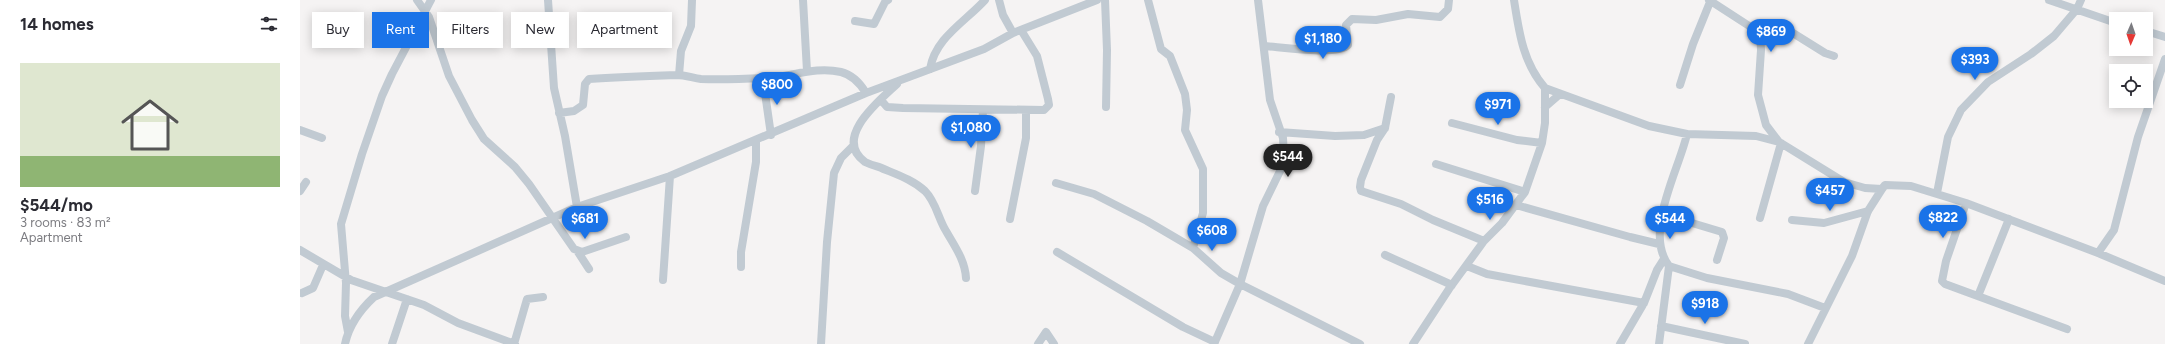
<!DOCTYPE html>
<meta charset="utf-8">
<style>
:root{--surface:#fff;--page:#f2f2f3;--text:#2b2b33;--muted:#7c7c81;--line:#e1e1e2;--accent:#1a73e8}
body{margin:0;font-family:Figtree,sans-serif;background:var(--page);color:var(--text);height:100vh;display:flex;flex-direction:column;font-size:15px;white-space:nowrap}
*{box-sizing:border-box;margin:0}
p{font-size:13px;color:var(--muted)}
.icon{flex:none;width:22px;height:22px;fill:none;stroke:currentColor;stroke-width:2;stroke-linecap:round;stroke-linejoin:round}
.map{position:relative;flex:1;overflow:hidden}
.panel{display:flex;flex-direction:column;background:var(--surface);width:300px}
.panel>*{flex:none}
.hud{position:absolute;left:12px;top:12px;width:380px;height:36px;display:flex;gap:8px}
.needle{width:26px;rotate:182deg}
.fabs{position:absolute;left:1809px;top:12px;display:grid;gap:8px}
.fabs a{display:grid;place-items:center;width:44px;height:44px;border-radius:0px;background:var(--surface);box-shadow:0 2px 10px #0003;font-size:20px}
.price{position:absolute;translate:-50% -34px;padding:0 9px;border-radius:14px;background:var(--accent);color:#fff;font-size:13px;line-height:26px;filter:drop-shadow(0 1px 2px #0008)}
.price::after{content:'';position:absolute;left:50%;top:24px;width:12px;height:9px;margin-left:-6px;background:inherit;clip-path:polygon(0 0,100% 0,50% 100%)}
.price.active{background:#222;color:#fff}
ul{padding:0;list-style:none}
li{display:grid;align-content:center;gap:8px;height:212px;padding:0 20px}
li+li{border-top:1px solid var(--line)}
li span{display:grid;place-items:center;height:124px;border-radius:0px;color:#555}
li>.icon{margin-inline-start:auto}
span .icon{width:72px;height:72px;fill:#fffc;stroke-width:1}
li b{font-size:17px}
h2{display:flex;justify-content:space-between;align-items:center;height:48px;padding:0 20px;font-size:17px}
.chip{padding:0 14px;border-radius:0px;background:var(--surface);box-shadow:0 2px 10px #0003;font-size:14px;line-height:36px}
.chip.active{background:var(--accent);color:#fff}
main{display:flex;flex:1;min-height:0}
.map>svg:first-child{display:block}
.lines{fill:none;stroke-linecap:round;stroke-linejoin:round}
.minor{stroke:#c1cad2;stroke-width:8}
</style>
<main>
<section class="panel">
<h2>14 homes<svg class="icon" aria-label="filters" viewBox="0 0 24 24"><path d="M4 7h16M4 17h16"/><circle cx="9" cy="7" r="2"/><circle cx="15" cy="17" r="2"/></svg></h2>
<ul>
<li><span style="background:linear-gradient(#dfe7d0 75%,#8fb573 0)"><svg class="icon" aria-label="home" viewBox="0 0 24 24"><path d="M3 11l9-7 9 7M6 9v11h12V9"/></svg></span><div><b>$544/mo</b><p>3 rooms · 83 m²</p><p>Apartment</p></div></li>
</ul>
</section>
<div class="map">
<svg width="1865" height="344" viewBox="0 0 1865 344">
<rect width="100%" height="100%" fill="#f5f3f3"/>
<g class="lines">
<path class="minor" d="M117,0L129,17L149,76L172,120L184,139L215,167L229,184L274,249L282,252L326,237
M248,0L254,88L265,136L277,207
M503,0L507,71
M699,0L703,15L713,33
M805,0L807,50L806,107
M848,0L861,49L870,56L885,94L887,110L885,130L903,169V213L893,248
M1214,0C1219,32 1223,63 1245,88L1349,126L1387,134L1456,136L1479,142L1544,182L1565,188L1582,189L1585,185L1611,186L1666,203L1798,253L1865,281
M1409,0L1460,33L1461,50L1458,95L1466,125L1479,142
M1749,0L1816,23
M555,21L574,24L585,2L588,0
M1458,29L1475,24L1480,25L1525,53L1534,56
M1846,31L1865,37
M964,46C980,47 1038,56 1048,45L1046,25L1052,19L1076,20L1108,14L1140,17L1148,9L1149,0
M630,69C635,38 665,22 685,0
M379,75L381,51L391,26L392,0
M467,78L465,93L471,135
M597,84C580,100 532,138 565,162C569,164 575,166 579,167C595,174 612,179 625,191C636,202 638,218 646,231C655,247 665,260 666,278
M1380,85L1393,44L1410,2
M1091,97L1085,128L1077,140L1061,180L1060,187L1061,191L1101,204L1133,220L1184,241
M581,100L587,107L603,108L744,110L749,105L748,99L737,56L721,30
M1245,107L1260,94
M259,113L274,111L283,105L285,84L289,79C319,77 348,76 377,75C385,75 393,78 401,79C423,80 444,79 466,78C491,77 515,66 541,72C553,75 560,83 566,93
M1152,123L1217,140L1242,143
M0,130L22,138
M979,132L1035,136L1064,135L1085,128
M1136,164L1225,192
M756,183L794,194L847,221L893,248L921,273L940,284L1060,344
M0,191L6,182
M675,191L681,146L683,110
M1637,193L1648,137L1661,110L1688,82L1731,54L1754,36L1777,9L1781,0
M1666,203L1646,261L1642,281L1645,284L1767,329
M1216,205L1330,237L1359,244
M1362,214L1422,232L1424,238L1417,260
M1460,218L1481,143
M710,219L726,138V111
M1492,220L1524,223L1568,211
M0,250L51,280L124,305L158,323L215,344
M278,252L289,269
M757,252L883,327L915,342
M1798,253L1814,230L1838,137L1865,59
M1085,255L1152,285
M1167,266L1187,274L1344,303
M1369,266L1407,278L1488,294L1525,308
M441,267V252L456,162V142
M363,280L370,176
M2,293L13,288L23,265
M1678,296L1709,219
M1361,326L1445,344
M48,332L45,316L46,283L41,224L62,154L82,96L92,74L131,0
M45,344C49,325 60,310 74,297L277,207L370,176L566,93L684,49L713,33L797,0
M92,344L107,299
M214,344L227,299L243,297
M521,344L527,242L534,173L541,158L554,145
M738,344L746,332L754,344
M914,344L940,284L963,206L982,167L984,156L983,138L970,100L958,0
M1113,344L1149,289L1184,241L1202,223L1225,192L1242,143L1245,123V88
M1320,344L1344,303L1357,270L1364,259
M1359,344L1369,266C1343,232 1379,170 1387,134
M1508,344L1552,256L1568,211L1582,189"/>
</g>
</svg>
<div class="fabs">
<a><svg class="needle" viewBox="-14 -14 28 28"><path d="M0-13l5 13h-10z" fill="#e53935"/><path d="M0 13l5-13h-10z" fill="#7c7c81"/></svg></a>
<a><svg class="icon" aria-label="locate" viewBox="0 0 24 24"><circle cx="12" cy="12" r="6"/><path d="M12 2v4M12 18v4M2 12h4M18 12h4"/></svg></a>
</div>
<b class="price" style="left:1471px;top:53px">$869</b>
<b class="price" style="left:1023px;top:60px">$1,180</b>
<b class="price" style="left:1675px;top:81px">$393</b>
<b class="price" style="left:477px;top:106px">$800</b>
<b class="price" style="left:1198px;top:126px">$971</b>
<b class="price" style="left:671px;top:149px">$1,080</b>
<b class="price active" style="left:988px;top:178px">$544</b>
<b class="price" style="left:1530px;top:212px">$457</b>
<b class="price" style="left:1190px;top:221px">$516</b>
<b class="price" style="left:1643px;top:239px">$822</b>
<b class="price" style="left:285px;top:240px">$681</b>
<b class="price" style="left:1370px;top:240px">$544</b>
<b class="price" style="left:912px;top:252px">$608</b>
<b class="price" style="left:1405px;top:325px">$918</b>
<div class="hud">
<a class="chip">Buy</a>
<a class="chip active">Rent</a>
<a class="chip">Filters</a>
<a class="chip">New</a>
<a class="chip">Apartment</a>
</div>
</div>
</main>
